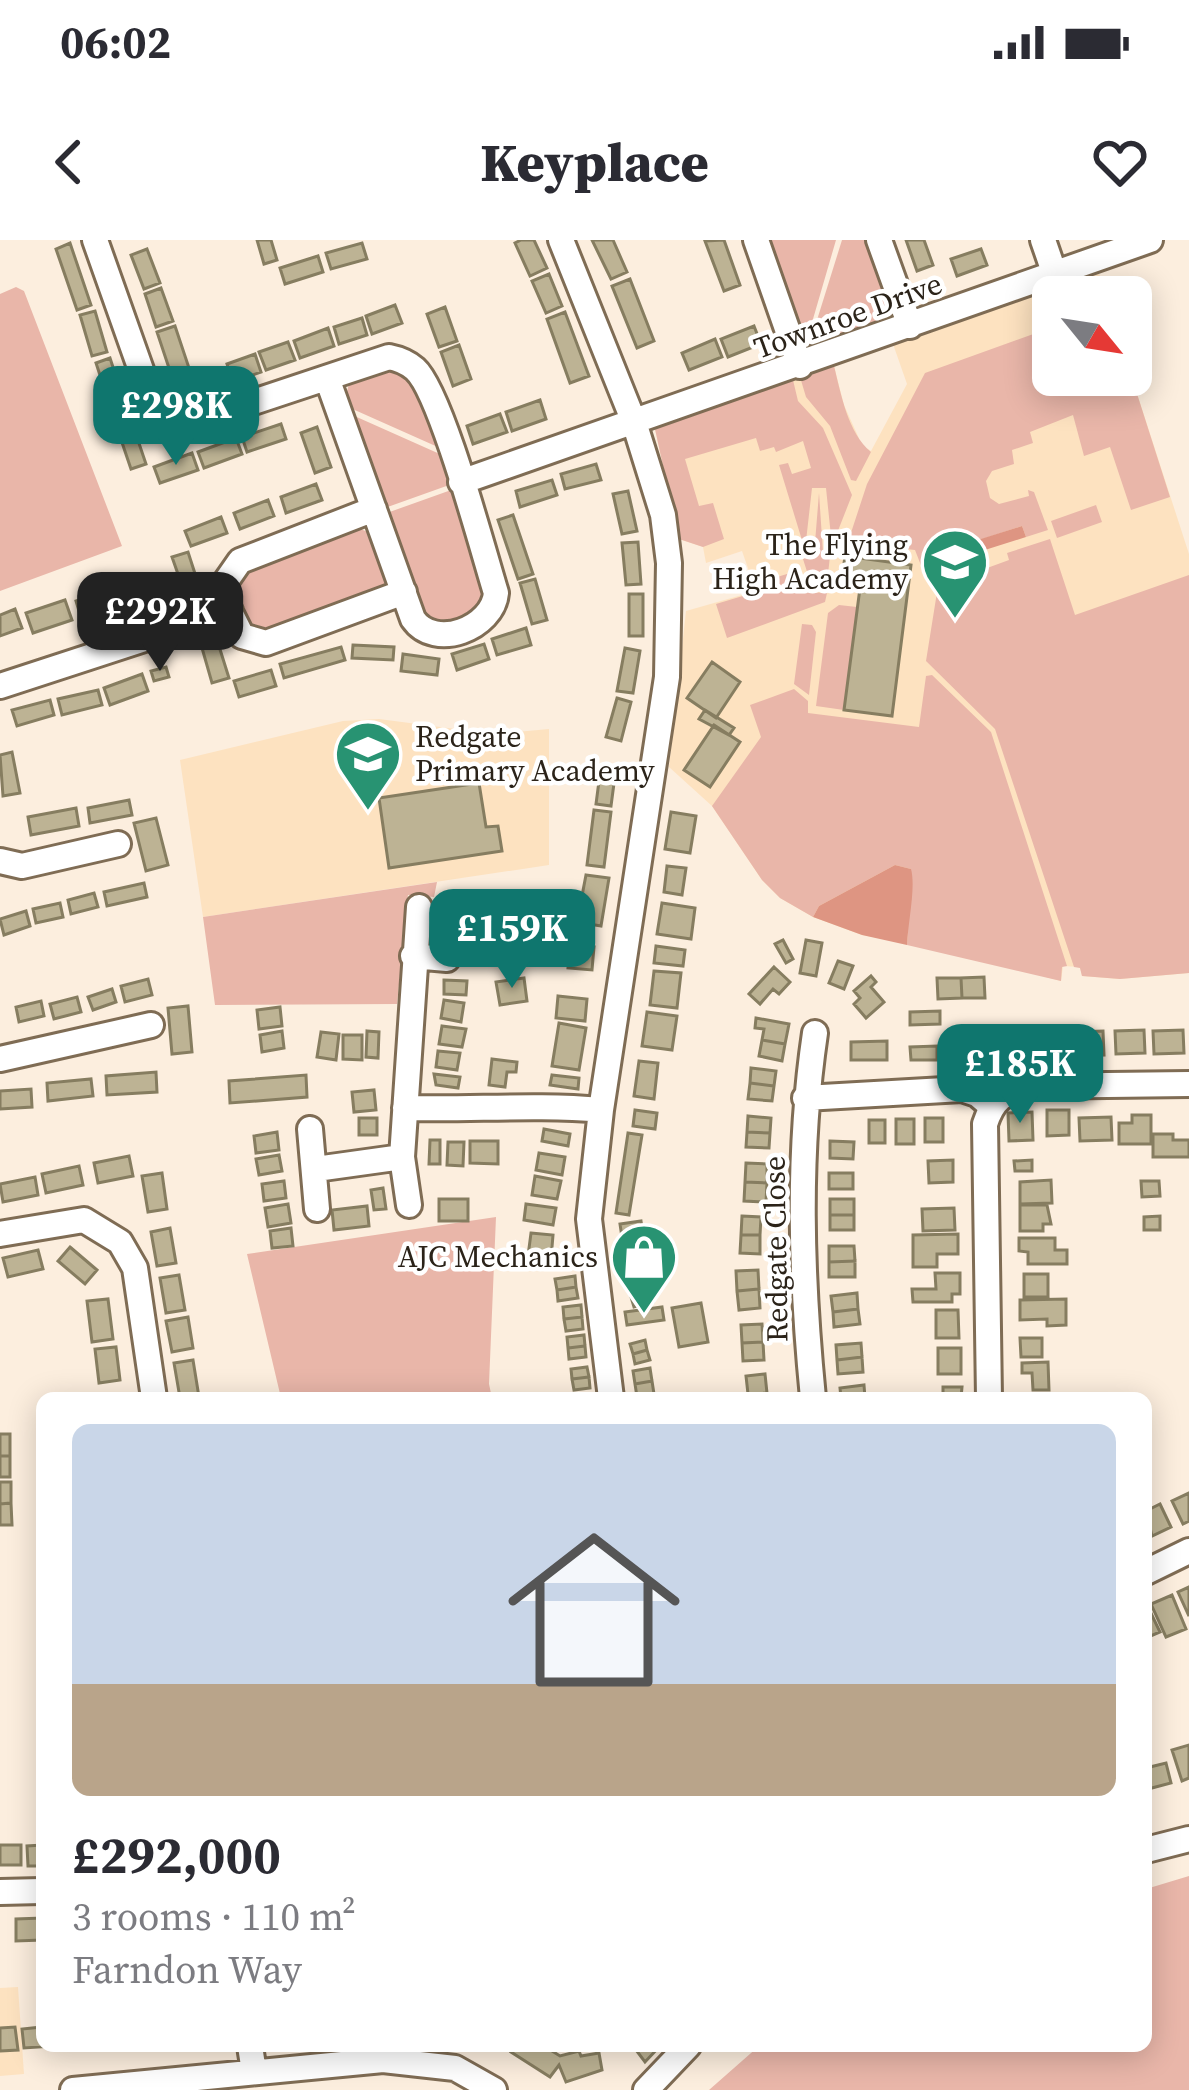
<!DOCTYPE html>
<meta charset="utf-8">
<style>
:root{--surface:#fff;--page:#f7f7f7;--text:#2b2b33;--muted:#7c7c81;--accent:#0f766e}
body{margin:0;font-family:"Source Serif 4",serif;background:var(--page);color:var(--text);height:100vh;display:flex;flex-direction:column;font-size:45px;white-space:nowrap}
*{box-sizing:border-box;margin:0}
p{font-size:39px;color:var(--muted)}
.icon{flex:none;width:66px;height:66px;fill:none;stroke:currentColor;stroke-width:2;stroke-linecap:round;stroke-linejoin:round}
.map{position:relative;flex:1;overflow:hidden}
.side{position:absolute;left:36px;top:1152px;width:1116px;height:660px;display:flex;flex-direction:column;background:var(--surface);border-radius:18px;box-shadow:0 6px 30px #0003}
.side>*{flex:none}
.needle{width:78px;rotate:120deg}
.tools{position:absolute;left:1032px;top:36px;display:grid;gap:24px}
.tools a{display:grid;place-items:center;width:120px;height:120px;border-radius:18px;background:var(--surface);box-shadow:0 6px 30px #0003;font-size:60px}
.price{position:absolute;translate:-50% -102px;padding:0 27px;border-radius:24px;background:var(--accent);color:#fff;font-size:39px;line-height:78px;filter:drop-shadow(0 3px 6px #0008)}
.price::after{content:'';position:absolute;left:50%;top:72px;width:36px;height:27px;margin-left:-18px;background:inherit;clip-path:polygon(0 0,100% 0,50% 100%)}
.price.active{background:#222;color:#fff}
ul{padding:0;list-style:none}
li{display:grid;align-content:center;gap:24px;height:636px;padding:0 36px}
li span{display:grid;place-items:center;height:372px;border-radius:18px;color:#555}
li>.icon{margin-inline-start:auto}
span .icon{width:216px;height:216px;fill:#fffc;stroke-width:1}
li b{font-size:51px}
.status{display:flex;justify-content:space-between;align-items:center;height:84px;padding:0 60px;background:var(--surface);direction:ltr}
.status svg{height:33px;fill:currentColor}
header{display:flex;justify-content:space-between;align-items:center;height:156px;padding:0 36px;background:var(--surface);font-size:54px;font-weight:800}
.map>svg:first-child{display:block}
.built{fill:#fde2c0}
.green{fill:#e9b6a9}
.forest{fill:#de9582}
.building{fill:#bdb394;stroke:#867d60;stroke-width:3}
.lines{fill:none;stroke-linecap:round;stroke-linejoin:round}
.minor-casing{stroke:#7f6c54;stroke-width:30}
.minor{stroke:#fff;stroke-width:24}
.labels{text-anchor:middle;stroke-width:9;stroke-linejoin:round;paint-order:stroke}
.street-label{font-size:30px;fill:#2b2319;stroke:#fff}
.poi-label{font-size:30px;fill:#2b2319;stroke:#fff;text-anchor:end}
</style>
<div class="status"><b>06:02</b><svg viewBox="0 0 49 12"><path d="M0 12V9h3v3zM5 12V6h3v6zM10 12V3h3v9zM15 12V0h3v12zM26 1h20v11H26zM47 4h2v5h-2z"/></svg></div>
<header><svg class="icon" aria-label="back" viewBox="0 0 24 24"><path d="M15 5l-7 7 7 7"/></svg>Keyplace<svg class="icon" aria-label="heart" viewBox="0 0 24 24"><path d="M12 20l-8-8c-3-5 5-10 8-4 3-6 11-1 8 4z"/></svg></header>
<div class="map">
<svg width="1189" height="1850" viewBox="0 0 1189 1850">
<rect width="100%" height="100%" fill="#fceede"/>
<path class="built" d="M1099,33L1106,57H1053V135H1131L1189,314V733L1120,739L1082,736L1080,727L1063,726L1061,741L952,712L862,695L813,677L780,658L762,640L712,566L669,527L686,371L756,351L742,311L706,323L703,307L679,299L655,189L834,126L844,165L862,205L871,211L907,144L893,104Z
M379,479L494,494L549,489V625L203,677L180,520L343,481Z
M18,1747L24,1834L0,1836V1748Z"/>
<path class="green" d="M764,0H836L804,110Z
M842,0H872L896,70L890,83L807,112Z
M16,47L24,51L122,306L0,351V54Z
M1053,87V135H1131L1170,257L1131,270L1110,207L1084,216L1073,175L1030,192L1033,203L1012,210L1014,224L992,231L986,241L990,258L999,264L1029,256L1028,250L1034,252L1048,290L1026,297L1022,286L943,312L947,322L934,332L922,328L915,310L897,308L895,315L846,308L867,244L925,133Z
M834,126C841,154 848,193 871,212L856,241L851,240L830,186L806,157L800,137Z
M386,127L413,137L440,208L348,167L345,159L349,144Z
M793,140L798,161L823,188L852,255L832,306L826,248H812L805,310L779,225L788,223L792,234L811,228L803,201L776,212L774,207L760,211L756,198L685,219L699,266L713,263L724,299L703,307L679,299L655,189Z
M350,174L442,215L452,244L382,269Z
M454,249L490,355L485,370L442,389L424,384L384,274Z
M819,253L823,313L830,316L827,343L810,341L803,319L814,315Z
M1096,265L1102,282L1057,298L1051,281Z
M356,287L377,296L389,345L265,396L243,384L234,338L246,326Z
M1050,299L1075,375L1189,335V733L1120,739L1082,736L1080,728L1074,727L995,489L926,421L938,346L1009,320L1007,313Z
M797,331L803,352L827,353L825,362L727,398L716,364L756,352L754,344Z
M839,365L857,367L844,470L816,466L828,373Z
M802,384L812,385L816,392L809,455L794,444Z
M932,435L991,492L1067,726L1062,727L1061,741L907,705L911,629L895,625L819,666L813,677L780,658L762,640L712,566L761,497L750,465L794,449L808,461V473L919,487L926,436Z
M437,642L434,657L408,655L397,764L215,765L203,677Z
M496,977L489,1144L492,1158H281L247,1014Z
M1189,1636V1850H709L759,1806H1146V1649Z"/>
<path class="forest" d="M1022,286L1026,297L947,322L943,311Z
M895,625L911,629C916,647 908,682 907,705L862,695L813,677L819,666Z"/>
<path class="building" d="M257,0H271L277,20L264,24Z
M521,0H534L547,28L530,36L515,3Z
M592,0H613L627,32L611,39Z
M724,0L740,45L724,51L705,1Z
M906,0H924L933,25L917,31Z
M70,3L91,65L77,70L56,9Z
M362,3L367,19L331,29L326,13Z
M147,9L160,43L144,49L131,15Z
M981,9L987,25L957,36L951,19Z
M318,16L323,32L285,44L280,28Z
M549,34L562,66L546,73L532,41Z
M630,39L654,101L637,108L612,46Z
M161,48L173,81L156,87L145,54Z
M395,65L402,83L372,94L366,76Z
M445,67L457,101L439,107L427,74Z
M95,71L107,112L92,116L80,75Z
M565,72L589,136L570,143L547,79Z
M362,78L367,95L339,104L334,87Z
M175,86L192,137L174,143L157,92Z
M754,86L761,104L728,117L721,99Z
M328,88L334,106L300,118L294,101Z
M715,99L722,117L689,130L682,113Z
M288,102L295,120L266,130L259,112Z
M459,105L471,139L453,146L441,112Z
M255,114L261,132L233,142L227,124Z
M110,118L123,158L109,163L96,123Z
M540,160L546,179L512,191L506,172Z
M126,165L146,224L131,229L111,170Z
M500,174L507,192L473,204L467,186Z
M281,184L286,199L247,212L242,197Z
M317,187L331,227L315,233L301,193Z
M236,198L242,214L204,228L198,212Z
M192,213L198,230L160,243L154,227Z
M596,224L601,240L565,249L561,234Z
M552,240L557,255L520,267L516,251Z
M316,244L322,260L286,273L281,257Z
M628,251L637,291L622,294L613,254Z
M268,260L274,276L240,289L234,273Z
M513,275L533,334L518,339L498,280Z
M221,277L227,293L191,306L185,291Z
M638,302L641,344L626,345L622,303Z
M188,312L200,349L185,354L172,317Z
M845,316L911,325L892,476L844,470L860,348L841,346Z
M535,339L547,380L532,384L520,343Z
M116,348L122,367L82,381L76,361Z
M629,354H643V396H629Z
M65,360L72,380L33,393L26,373Z
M15,369L22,388L0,396V375Z
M526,388L531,405L497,415L492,399Z
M218,403L229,438L212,443L202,408Z
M484,404L489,419L457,430L452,414Z
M353,405L394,407L393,420L352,418Z
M341,407L345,420L284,438L280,424Z
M625,408L640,411L633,453L617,451Z
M403,414L439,419L437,435L401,431Z
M712,422L740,442L716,478L687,458Z
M166,427L169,437L154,441L151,431Z
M271,430L276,446L239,457L234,441Z
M142,434L148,451L110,465L104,448Z
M98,450L102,465L62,475L58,459Z
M617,458L631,462L621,501L606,497Z
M50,460L54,475L17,486L12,470Z
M705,470L734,488L729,495L699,479Z
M714,485L740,502L710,547L684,530Z
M12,512L20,553L3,556L0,515Z
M601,526L616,528L611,566L596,564Z
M479,543L486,587L498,586L502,611L389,628L379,558Z
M129,560L132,575L90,583L88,568Z
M76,568L79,586L31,595L28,577Z
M594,570L611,572L604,627L587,625Z
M671,572L696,576L690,613L665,609Z
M156,578L168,625L146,631L134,583Z
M667,626L686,628L682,655L664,652Z
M586,635L609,638L601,686L577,682Z
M144,643L147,657L107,666L104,652Z
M94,653L98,667L71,674L68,660Z
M490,662L507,664L504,689L487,687Z
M517,662L538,664L535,693L515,691Z
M60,663L63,677L36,683L33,669Z
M662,663L695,668L691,699L657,694Z
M462,667L480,669L478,692L460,690Z
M442,668L456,669L454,692L440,691Z
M26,671L30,686L4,695L0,679Z
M783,700L793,719L786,723L775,704Z
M806,700L822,703L816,736L800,733Z
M570,706L594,707L592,730L568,728Z
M656,706L685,710L683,726L654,723Z
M838,721L853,726L844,749L829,743Z
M774,727L790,742L779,754L773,749L760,764L749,754Z
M654,731L681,733L677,768L650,765Z
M871,736L876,742L871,747L884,762L866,778L854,764L860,758L854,751Z
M984,737L985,758H962L961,738Z
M524,738L527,761L500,765L496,742Z
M937,738H961L962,758L938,759Z
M148,739L152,755L125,762L121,746Z
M444,740L467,741L466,755L444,754Z
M112,749L116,762L93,770L88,757Z
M558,756L587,759L585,781L556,778Z
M77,757L81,772L54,779L50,764Z
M444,760L464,763L461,782L441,778Z
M41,761L44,776L19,782L16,767Z
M188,766L192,812L172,814L168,768Z
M280,767L282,786L259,789L257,770Z
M940,771V784L910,785V772Z
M647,772L677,776L672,810L642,806Z
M756,778L789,784L785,804L762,800L764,789L755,788Z
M559,783L586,788L579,830L552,826Z
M442,786L466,789L462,807L439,804Z
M1040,790H1068V811H1059V816H1040Z
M1144,790L1145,813L1116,814L1115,791Z
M1183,790L1184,813L1154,814L1153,791Z
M282,791L284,808L262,812L260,795Z
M367,791L379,792L378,818L366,817Z
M1103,791L1104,815L1074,816V792Z
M321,792L339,794L336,820L317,817Z
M1005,792H1035V816H1024V809H1005Z
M343,795H362V820L343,819Z
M762,800L785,804L782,821L759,816Z
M887,801V820H851V802Z
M993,801V821H968V802Z
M944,802H968V821H944Z
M937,806V820H911L910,807Z
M438,811L460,813L457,830L436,827Z
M492,819L517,822L516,832H507L505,847L489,845Z
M639,821L658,823L654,859L634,856Z
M751,828L776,831L774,846L750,843Z
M156,832L157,852L107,855L106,836Z
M434,834L460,837L458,848L436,845Z
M306,835L307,857L230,863L229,841Z
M552,835L579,838L578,849L550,845Z
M91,839L93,856L48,861L47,843Z
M750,843L774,846L772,861L748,859Z
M31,849L32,867L0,869V851Z
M374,850L376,870L354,872L352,852Z
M635,870L657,873L655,889L633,886Z
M1047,870H1069V895L1047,896Z
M1032,872L1033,900L1009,901L1008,873Z
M1132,875H1151V904H1119V883H1132Z
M748,876L771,878L770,893L747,892Z
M1111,877L1112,900L1080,901L1079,878Z
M359,878H377V895H359Z
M925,878H943V902H925Z
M896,879H914V904H896Z
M869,880H885V903H869Z
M544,889L570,894L568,906L542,901Z
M277,892L279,910L256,913L254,896Z
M747,892L770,893L769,908L746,907Z
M628,893L642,895L629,975L616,973Z
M1153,894H1173V900H1189V917H1153Z
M430,900H440V924H429Z
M470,901H498V924L470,923Z
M830,901L854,902L853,919L830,918Z
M448,902H464L463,926L447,925Z
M539,913L565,917L562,935L536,930Z
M279,915L282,931L259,935L256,919Z
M129,916L133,936L98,943L94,923Z
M953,920V942L929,943L928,921Z
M1032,920V931H1015L1014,921Z
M746,923L767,924V943L745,942Z
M79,926L83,945L46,953L42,934Z
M162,933L167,969L148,972L142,936Z
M829,933H853V949H829Z
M535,936L561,941L557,959L532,955Z
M35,937L38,955L3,962L0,944Z
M1051,940L1052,963L1020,964V942Z
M284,941L286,958L264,961L262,944Z
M1141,941H1159L1160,956L1142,957Z
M745,942L767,943L766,962L744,961Z
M383,948L386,969L374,970L371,950Z
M439,959H468V981H439Z
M830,959H854V975H830Z
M288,964L291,983L268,987L265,968Z
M526,964L556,968L553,985L524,980Z
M1020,965H1047L1051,984H1043V991H1020Z
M367,966L369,986L334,990L332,970Z
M954,968L955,990L923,991L922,969Z
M830,975H854V990H830Z
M742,976L761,977L760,995H741Z
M1160,976V990H1144V977Z
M641,981L644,1001L623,1004L620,984Z
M170,988L176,1023L157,1026L151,992Z
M291,988L293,1006L272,1008L270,991Z
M531,993L553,995L551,1019L528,1016Z
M958,994V1014H937V1027H913V995Z
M741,995H760V1014L740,1013Z
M1019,998H1055V1010H1067V1024H1028V1012L1019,1011Z
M829,1006H854L855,1021L829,1022Z
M70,1007L97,1030L85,1044L58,1021Z
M38,1010L43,1029L8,1037L3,1018Z
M645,1012L649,1032L629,1036L625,1017Z
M855,1021V1037H829V1022Z
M758,1030L759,1049L737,1051L736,1031Z
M935,1033H960V1054H952V1062H913L912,1049H936Z
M1024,1034H1048V1057H1024Z
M179,1035L185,1070L166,1073L160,1038Z
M575,1036L576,1047L557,1050L555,1039Z
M647,1041L653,1062L634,1067L628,1047Z
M576,1047L578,1058L558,1061L557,1050Z
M759,1049L760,1068L739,1070L737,1051Z
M857,1053L858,1069L833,1072L831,1056Z
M108,1059L113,1099L92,1102L87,1061Z
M1066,1059V1085L1047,1086V1079L1020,1080V1060Z
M701,1063L708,1102L679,1107L672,1068Z
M581,1065L582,1077L564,1079L563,1067Z
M662,1067L664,1080L627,1085L625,1072Z
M858,1069L860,1084L834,1087L833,1072Z
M936,1070H958L959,1098H936Z
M188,1077L193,1108L172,1112L166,1081Z
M582,1077L583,1089L566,1091L564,1079Z
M762,1084L763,1102L742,1103L741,1085Z
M584,1095L585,1106L568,1108L567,1097Z
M1020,1098H1042V1117H1021Z
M645,1100L647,1110L633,1114L630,1104Z
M763,1102L764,1120L743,1121L742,1103Z
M861,1103L862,1117L837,1120L836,1105Z
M585,1106L586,1117L569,1119L568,1108Z
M116,1107L120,1140L99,1143L95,1109Z
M938,1108H961V1134H938Z
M647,1110L650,1120L635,1124L633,1114Z
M862,1117L863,1132L838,1134L837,1120Z
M193,1120L199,1157L180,1158L174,1123Z
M1048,1122L1049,1150H1033L1032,1133H1022V1123Z
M587,1127L589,1137L572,1139L571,1129Z
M650,1128L652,1141L635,1144L633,1131Z
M765,1134L767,1153L748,1154L746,1136Z
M589,1137L590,1148L574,1150L572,1139Z
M652,1141L654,1154L637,1157L635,1144Z
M864,1145L865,1158H841L840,1148Z
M943,1147H962L961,1158H943Z
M0,1194H10V1216H0Z
M0,1216H10V1237H0Z
M0,1242H11V1263L0,1264Z
M1189,1253V1281L1183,1284L1172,1261Z
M11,1263L12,1285H0V1264Z
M1160,1264L1171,1287L1152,1296L1146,1271Z
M1189,1347V1376L1178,1352Z
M1172,1355L1186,1389L1166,1397L1151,1364Z
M1148,1367L1160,1392L1146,1398V1368Z
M1189,1505V1538L1182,1541L1172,1510Z
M1166,1523L1171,1543L1148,1549L1146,1528Z
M0,1605H21V1625H0Z
M42,1605V1626H28L27,1606Z
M42,1678V1700L16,1701V1679Z
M15,1787L18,1810L0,1811V1788Z
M42,1787V1806H53L24,1808L22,1789Z
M515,1806H544L560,1816L579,1811L581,1816L599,1813L602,1830L566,1842L559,1825L550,1837L511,1812Z
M633,1806H660L645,1822Z"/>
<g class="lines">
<g class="minor-casing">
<path id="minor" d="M95,0L152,161C162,177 169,181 187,184L389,117C399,119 407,122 415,129C441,152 483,311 496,353C493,388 435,411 413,379L327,138
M561,0L634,182L663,275L669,323L667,437L601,870L589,979L611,1158
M756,0L800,126
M879,0L910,86
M1043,0L1054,32
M461,242L1150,0
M374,269L240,321L224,344L228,368L242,396L266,403L404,352
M0,446L230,371
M0,621L22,626L118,604
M413,716L447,719
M0,819L151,785
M805,858L962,849L977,854L991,866
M405,868C471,870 535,864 601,870
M310,889L317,969
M316,929L402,917
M409,965L402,917L419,667
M0,994L84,980L120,1002L135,1028L154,1158
M813,1158C801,1036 797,915 815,793
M989,1158L985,884C993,859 1003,853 1027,846L1189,844
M1146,1332L1189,1311
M1146,1610L1189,1599
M0,1652L42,1651
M250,1806L254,1832
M73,1850L383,1820L455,1828L494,1850
M646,1850L688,1806"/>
</g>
<use href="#minor" class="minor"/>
</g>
<defs>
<g id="school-pin" transform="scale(3.45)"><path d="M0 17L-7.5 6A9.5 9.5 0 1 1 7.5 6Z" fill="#289372" stroke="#fff"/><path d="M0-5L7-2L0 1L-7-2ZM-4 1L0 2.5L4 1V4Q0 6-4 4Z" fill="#fff"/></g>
<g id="shop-pin" transform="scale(3.45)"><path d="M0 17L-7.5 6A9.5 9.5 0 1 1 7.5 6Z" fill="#289372" stroke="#fff"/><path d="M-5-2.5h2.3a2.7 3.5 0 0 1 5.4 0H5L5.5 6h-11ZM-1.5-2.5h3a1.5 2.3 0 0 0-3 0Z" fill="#fff"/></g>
</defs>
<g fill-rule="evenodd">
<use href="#school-pin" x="955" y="322"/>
<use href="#school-pin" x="368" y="514"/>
<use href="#shop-pin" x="644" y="1017"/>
</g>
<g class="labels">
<g class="street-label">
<text transform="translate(848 76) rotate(-20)" y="10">Townroe Drive</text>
<text transform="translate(776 1009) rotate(-91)" y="10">Redgate Close</text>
</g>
<g class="poi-label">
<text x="908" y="315">The Flying<tspan x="908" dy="34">High Academy</tspan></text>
<text x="415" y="507" text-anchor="start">Redgate<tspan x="415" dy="34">Primary Academy</tspan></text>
<text x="598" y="1027">AJC Mechanics</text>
</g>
</g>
</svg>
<div class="tools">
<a><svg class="needle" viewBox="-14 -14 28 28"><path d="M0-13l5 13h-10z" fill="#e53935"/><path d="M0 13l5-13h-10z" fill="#7c7c81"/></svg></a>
</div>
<b class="price" style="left:176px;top:228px">£298K</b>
<b class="price active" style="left:160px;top:434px">£292K</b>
<b class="price" style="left:512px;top:751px">£159K</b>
<b class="price" style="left:1020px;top:886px">£185K</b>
<section class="side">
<ul>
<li><span style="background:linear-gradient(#c9d6e8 70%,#b9a48a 0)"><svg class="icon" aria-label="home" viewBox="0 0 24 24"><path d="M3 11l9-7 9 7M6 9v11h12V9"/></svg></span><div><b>£292,000</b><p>3 rooms · 110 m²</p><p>Farndon Way</p></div></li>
</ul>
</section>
</div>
